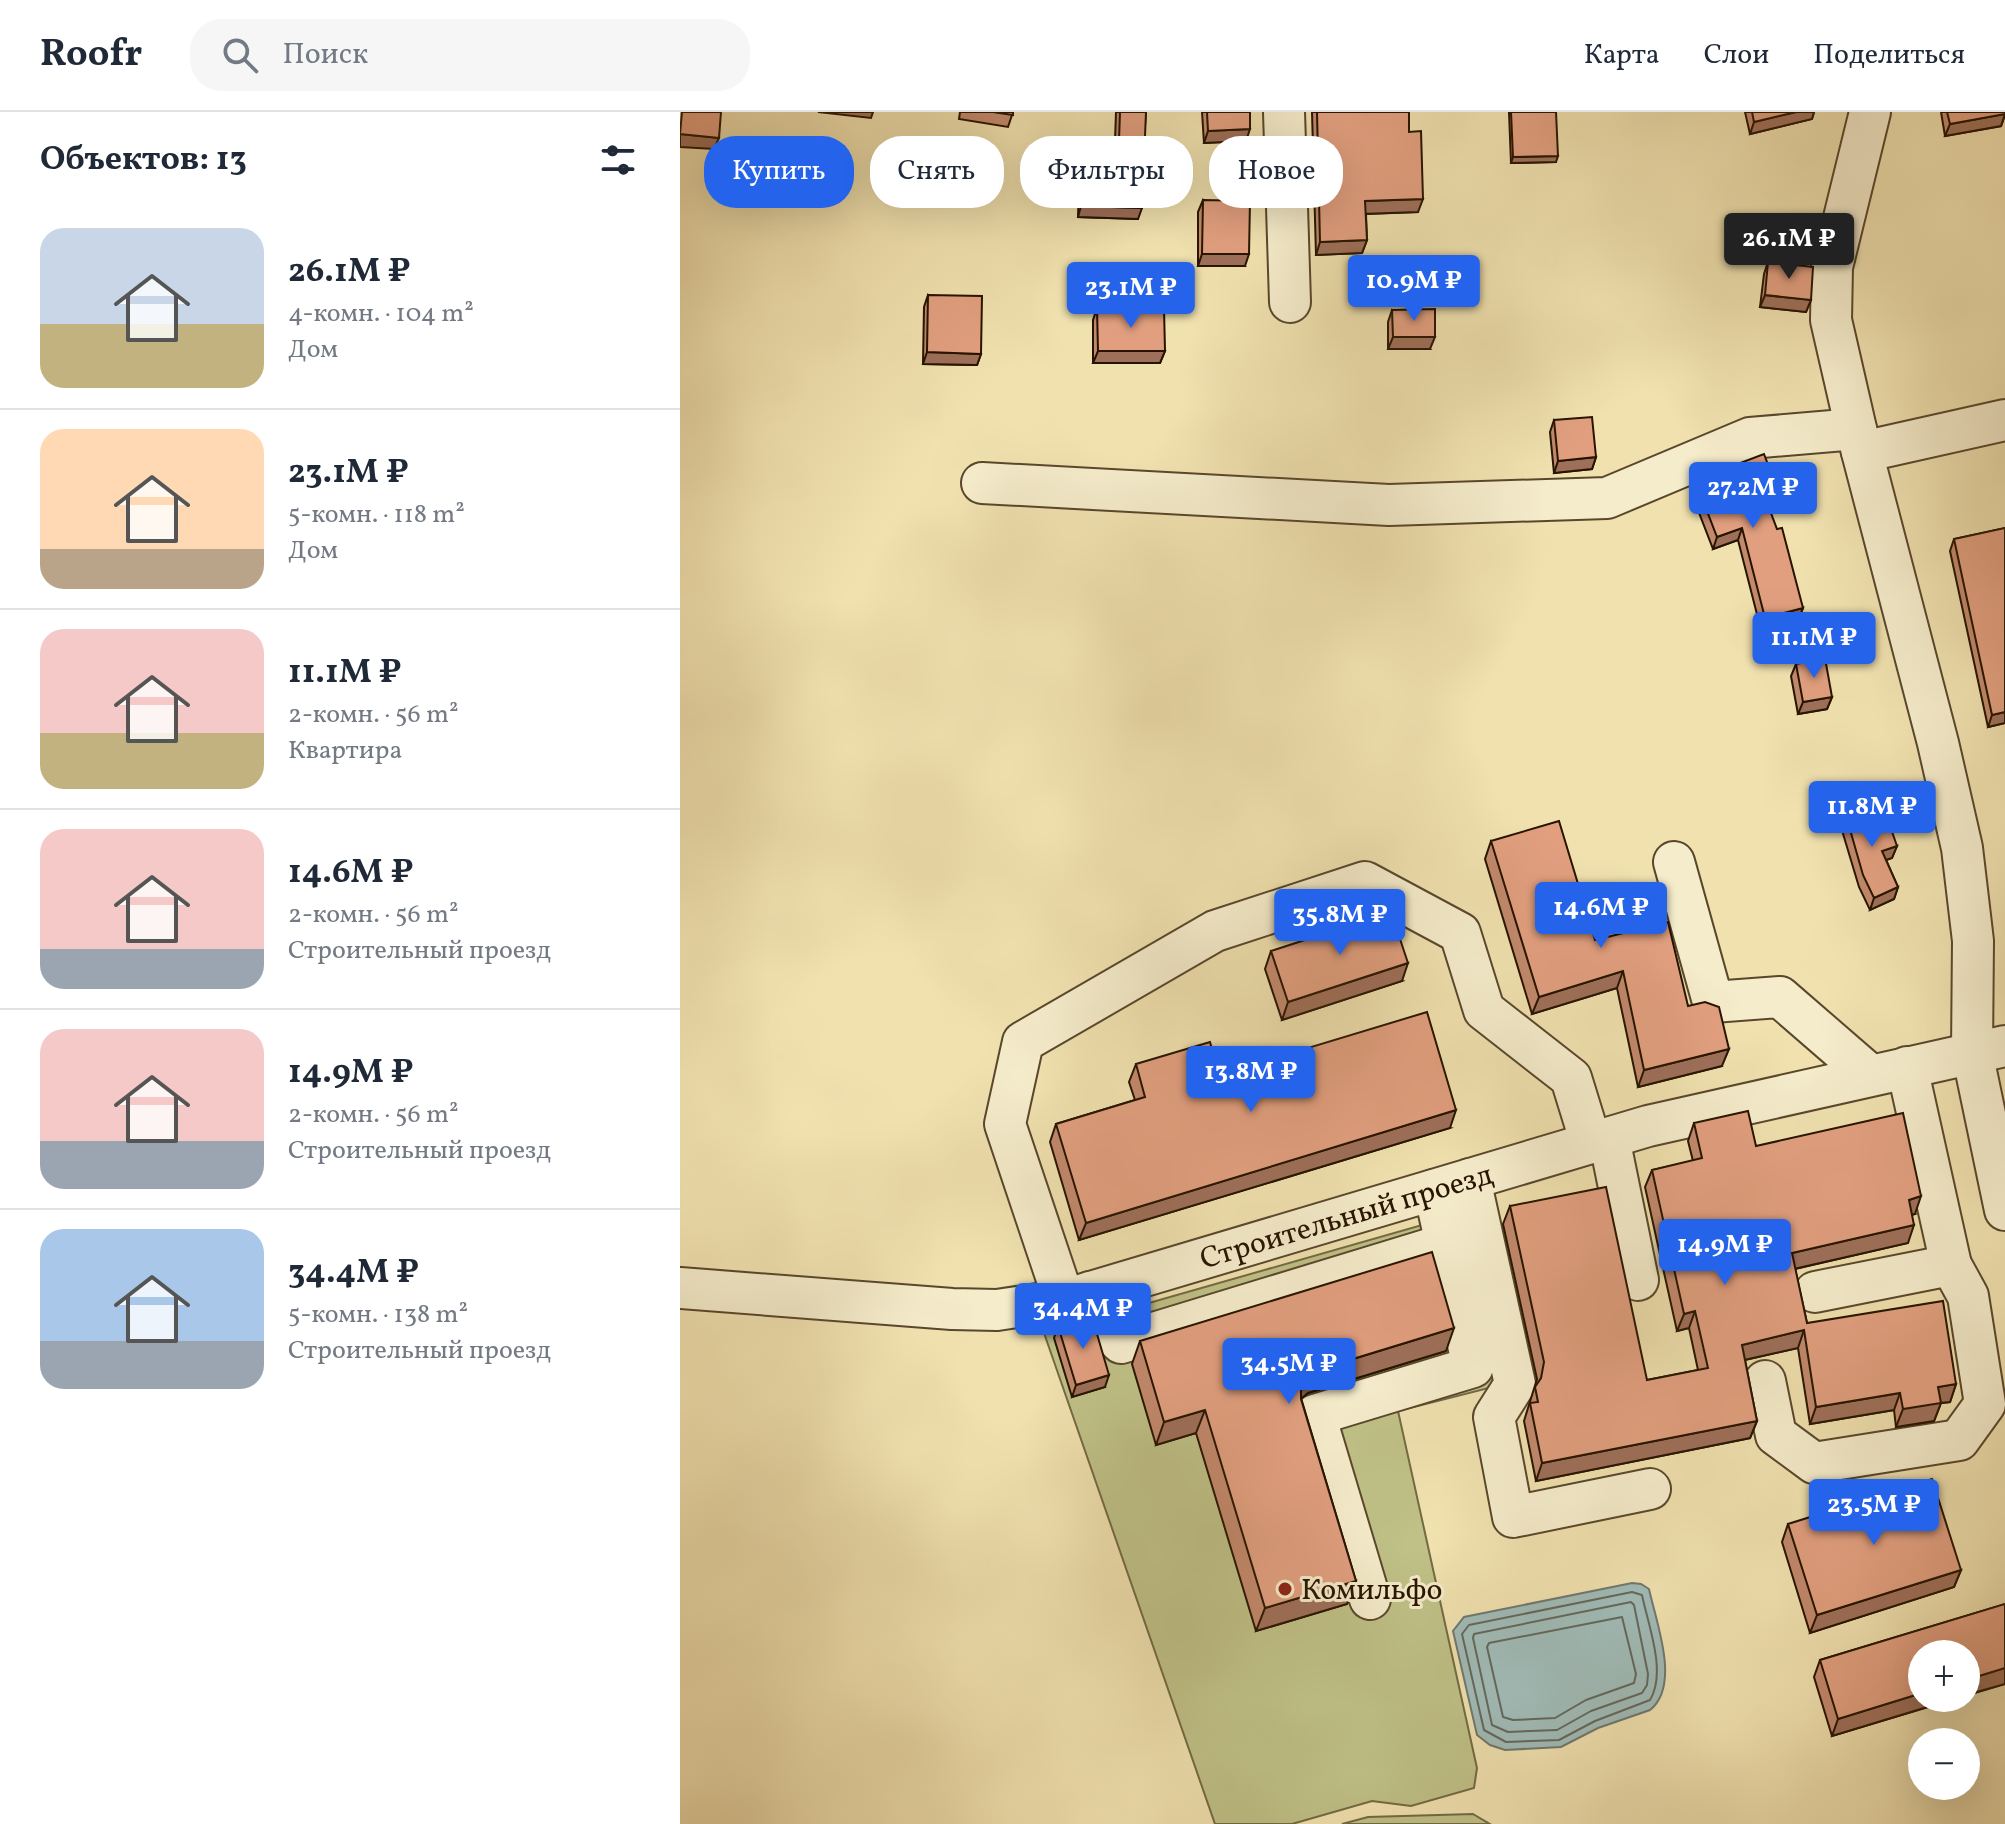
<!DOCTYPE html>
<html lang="ru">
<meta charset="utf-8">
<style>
:root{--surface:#fff;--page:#f6f6f7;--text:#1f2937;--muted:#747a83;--line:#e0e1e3;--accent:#2563eb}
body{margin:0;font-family:Vollkorn,serif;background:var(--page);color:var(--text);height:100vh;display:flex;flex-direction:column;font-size:30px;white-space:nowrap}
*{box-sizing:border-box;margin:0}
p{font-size:26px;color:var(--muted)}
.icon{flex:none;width:44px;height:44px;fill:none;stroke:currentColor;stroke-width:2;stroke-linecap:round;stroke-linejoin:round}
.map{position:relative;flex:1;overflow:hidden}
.panel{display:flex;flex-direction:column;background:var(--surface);width:680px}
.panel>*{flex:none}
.hud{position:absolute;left:24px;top:24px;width:760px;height:72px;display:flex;gap:16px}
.tools{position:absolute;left:1228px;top:1528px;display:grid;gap:16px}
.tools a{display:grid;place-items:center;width:72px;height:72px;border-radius:50%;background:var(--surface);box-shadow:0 8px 32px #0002;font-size:40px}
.price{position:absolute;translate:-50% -68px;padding:0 18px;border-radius:8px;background:var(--accent);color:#fff;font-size:26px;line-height:52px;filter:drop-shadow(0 2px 4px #0008)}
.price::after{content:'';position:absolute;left:50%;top:48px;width:24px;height:18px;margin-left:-12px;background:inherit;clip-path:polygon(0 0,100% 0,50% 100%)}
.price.on{background:#222;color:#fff}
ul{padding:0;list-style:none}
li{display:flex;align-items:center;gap:24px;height:200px;padding:0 40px}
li+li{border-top:2px solid var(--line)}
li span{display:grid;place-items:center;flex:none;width:224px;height:160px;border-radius:24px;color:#555}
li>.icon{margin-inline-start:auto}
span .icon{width:96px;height:96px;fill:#fffc;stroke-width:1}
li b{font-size:34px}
h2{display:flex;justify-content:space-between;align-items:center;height:96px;padding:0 40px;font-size:34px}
.pill{padding:0 28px;border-radius:32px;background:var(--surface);box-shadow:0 8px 32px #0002;font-size:28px;line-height:72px}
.pill.on{background:var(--accent);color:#fff}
header{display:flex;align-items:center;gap:48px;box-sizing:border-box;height:112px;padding:0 40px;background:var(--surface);border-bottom:2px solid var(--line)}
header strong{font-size:38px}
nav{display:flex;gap:44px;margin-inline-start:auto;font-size:28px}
.search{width:560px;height:72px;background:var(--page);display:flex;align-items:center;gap:20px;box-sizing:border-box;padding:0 28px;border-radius:32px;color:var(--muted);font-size:30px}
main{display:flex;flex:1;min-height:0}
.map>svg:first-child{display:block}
.green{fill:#bfc187;stroke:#736a44;stroke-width:2}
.water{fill:#a0bbb7;stroke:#70786e;stroke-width:2}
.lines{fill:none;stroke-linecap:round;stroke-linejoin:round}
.shore{stroke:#64685c;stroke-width:2}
.minor-casing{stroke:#59472c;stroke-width:44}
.minor{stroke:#f5eccb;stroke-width:40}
.wall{fill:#c2896d;stroke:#271400;stroke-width:2}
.shaded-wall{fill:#9e6f59;stroke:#271400;stroke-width:2}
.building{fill:#e19f7f;stroke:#271400;stroke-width:2}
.poi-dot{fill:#8f2418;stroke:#f5eccb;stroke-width:3}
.labels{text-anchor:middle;stroke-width:6;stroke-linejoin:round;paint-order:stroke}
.street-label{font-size:30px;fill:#271400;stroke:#f5eccb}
.poi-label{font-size:30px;fill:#271400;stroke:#f5eccb;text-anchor:start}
</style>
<header>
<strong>Roofr</strong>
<div class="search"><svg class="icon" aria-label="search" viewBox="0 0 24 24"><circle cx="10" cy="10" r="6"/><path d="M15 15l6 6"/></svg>Поиск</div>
<nav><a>Карта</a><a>Слои</a><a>Поделиться</a></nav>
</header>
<main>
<section class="panel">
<h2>Объектов: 13<svg class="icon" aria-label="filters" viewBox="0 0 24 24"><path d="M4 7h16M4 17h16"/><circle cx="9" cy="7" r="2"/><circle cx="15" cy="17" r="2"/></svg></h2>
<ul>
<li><span style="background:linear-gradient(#c9d6e8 60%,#c2b280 0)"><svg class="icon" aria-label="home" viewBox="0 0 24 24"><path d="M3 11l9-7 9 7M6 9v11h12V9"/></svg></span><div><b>26.1M ₽</b><p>4-комн. · 104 m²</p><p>Дом</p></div></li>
<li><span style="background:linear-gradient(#ffd9b3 75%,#b9a48a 0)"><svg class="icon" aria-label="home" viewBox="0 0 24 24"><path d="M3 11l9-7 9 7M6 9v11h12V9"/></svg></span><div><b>23.1M ₽</b><p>5-комн. · 118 m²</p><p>Дом</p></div></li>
<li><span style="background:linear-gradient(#f6c9c9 65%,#c2b280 0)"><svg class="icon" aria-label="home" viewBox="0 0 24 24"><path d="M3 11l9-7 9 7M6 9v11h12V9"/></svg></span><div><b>11.1M ₽</b><p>2-комн. · 56 m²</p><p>Квартира</p></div></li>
<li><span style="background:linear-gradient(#f6c9c9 75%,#9aa5b1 0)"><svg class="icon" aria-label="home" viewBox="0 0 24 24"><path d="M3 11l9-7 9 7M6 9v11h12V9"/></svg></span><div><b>14.6M ₽</b><p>2-комн. · 56 m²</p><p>Строительный проезд</p></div></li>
<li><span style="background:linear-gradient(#f6c9c9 70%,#9aa5b1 0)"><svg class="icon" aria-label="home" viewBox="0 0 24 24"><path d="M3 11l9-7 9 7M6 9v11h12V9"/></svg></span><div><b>14.9M ₽</b><p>2-комн. · 56 m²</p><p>Строительный проезд</p></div></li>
<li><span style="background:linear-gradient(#a9c7e8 70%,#9aa5b1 0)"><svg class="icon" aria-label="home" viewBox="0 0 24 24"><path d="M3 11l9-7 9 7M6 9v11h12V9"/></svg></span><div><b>34.4M ₽</b><p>5-комн. · 138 m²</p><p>Строительный проезд</p></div></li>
</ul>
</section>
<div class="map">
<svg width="1325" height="1712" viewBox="0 0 1325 1712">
<rect width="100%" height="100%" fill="#f0e1af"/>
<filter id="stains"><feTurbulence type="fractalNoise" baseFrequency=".0025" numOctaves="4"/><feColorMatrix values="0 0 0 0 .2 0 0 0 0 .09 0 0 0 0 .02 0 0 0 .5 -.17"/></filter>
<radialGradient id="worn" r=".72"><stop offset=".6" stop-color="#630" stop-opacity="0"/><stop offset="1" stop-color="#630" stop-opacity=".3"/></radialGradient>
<path class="green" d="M784,1101L819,1259L809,1276L718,1299L797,1656L794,1676L731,1694L692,1689L612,1712H535L364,1221Z
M793,1702L810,1712H662L688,1705Z"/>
<path class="water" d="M952,1471L961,1472L969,1477C976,1510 1001,1573 970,1598L918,1616L881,1635L825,1638L810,1633L797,1623L773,1519L784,1505Z"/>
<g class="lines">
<path class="shore" d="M952,1480L962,1483C968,1513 987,1560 970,1588L915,1609L879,1628L826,1630L804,1618L782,1522L789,1513Z
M951,1490L954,1493L968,1562L967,1573L962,1581L911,1599L877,1618L828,1620L812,1613L793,1526L794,1522Z
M942,1505L956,1562L954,1571L906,1588L875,1606L833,1608L823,1605L807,1535L809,1531Z"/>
<g class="minor-casing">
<g id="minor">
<path d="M604,0L610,190"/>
<path d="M1190,0L1152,155L1151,208L1176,317L1258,631L1282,736L1293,829L1292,940L1325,1098"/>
<path d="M1182,340L1325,308"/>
<path d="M302,371L709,393L927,386L1070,326L1176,317"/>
<path d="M994,750L1033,890L1100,885L1190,963"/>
<path d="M929,1026L958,1168"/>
<path d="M790,1067L835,1272L814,1305L833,1405L970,1377"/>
<path id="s1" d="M0,1176L272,1197L317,1198L384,1188L968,1014L1325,934"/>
<path d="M410,1180L417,1205L441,1231L766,1132"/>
<path d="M1135,1180L1271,1153"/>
<path d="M384,1188L325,1012L343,930L535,819L685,770L780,821L804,898L891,966L911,1031"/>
<path d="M1085,1269L1096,1323L1134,1351L1279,1328L1305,1292L1288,1184L1271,1153L1227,955"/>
<path d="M690,1487L635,1303L793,1255L754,1078"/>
</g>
</g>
<use href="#minor" class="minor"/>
</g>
<path class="wall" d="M280,0H333L328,15L279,7Z
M436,0H466L458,107L398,105L400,39L404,28L435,29Z
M522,0H570L566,29L524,31Z
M632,0H729V20L738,100L686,102L687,128L682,141L636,143Z
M829,0H876V50L831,51Z
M1065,0H1134L1132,7L1070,22Z
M1261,0H1325V3L1321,14L1265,24Z
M523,88L565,154H518V100Z
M1088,150L1131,188L1126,200L1080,195L1084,162Z
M248,183L301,242L297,253L243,252L244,195Z
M417,196L485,239L480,251H413V208Z
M712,198L750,237H708V210Z
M874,308L916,345L912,357L874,361L870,320Z
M1093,366L1089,378L1083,381L1123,496L1118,508L1081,518L1058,428L1033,437L1011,380L1015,368Z
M1325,416V611L1308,615L1270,439L1274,427Z
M1116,552L1152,585L1147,597L1118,602L1111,564Z
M1163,693L1191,717L1217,734L1212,746L1206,748L1218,775L1214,787L1190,798L1179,775L1158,705Z
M811,729L915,828L1008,894L1042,954L958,975L937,876L852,902L805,747Z
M591,839L722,869L602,908L585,857Z
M456,952L539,963L770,1016L399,1128L370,1030L376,1012L455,988L449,970Z
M1014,1011L1076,1034L1235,1102L1232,1103L1228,1131L1115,1157L1127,1211L1276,1272L1270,1290L1261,1291L1254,1309L1216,1315L1214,1298L1130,1312L1118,1236L1065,1248L1077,1309L1070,1326L856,1369L844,1309L857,1267L823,1112L830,1094L967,1268L1018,1258L1009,1216L997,1219L965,1075L972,1058L1013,1049L1008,1029Z
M378,1214L425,1275L392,1285L374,1226Z
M460,1229L766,1239L628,1281L621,1286L676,1469L667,1492L576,1519L516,1321L476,1333L452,1252Z
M1108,1412L1281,1458L1274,1475L1130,1521L1102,1430Z
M1325,1492V1572L1152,1624L1134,1565L1140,1548Z"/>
<path class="shaded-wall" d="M138,0H193L191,6Z
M1116,0H1134L1132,7L1070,22L1074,10Z
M1325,2L1321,14L1265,24L1270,12Z
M570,17L566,29L524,31L528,19Z
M0,22L39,26L34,37L0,35Z
M878,44L876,50L831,51L833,45Z
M743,87L738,100L681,102L685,89Z
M401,94L462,96L458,107L398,105Z
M687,128L682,141L636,143L640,130Z
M522,142H569L565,154H518Z
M1085,183L1131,188L1126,200L1080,195Z
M713,225H755L750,237H708Z
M418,239H485L480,251H413Z
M247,240L301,242L297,253L243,252Z
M916,345L912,357L874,361L878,349Z
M1093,366L1089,378L1075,384L1080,372Z
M1062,416L1058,428L1033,437L1037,425Z
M1123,496L1118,508L1081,518L1085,506Z
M1152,585L1147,597L1118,602L1123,590Z
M1325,600V611L1308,615L1312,603Z
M1217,734L1212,746L1197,751L1202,739Z
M1218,775L1214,787L1190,798L1194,786Z
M728,851L722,869L602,908L608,890Z
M943,859L937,876L852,902L859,885Z
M1049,937L1042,954L958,975L964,958Z
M776,998L770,1016L399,1128L406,1111Z
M1241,1084L1235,1102L1222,1105L1229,1088Z
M1234,1113L1228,1131L1105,1159L1112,1141Z
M1015,1199L1009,1216L997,1219L1004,1202Z
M774,1216L766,1239L628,1281L617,1290L625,1267L637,1258Z
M1124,1218L1118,1236L1055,1250L1062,1233Z
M429,1263L425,1275L392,1285L396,1273Z
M1276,1272L1270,1290L1261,1291L1254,1309L1216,1315L1223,1297L1258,1275Z
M1220,1281L1214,1298L1130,1312L1136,1295Z
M525,1298L516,1321L476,1333L484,1310Z
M1077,1309L1070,1326L856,1369L862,1351Z
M1281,1458L1274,1475L1130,1521L1137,1503Z
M676,1469L667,1492L576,1519L585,1496Z
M1325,1556V1572L1286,1583V1568Z
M1242,1581V1586H1277L1152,1624L1158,1607Z"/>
<path class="building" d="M2,0H41L39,26L0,22Z
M313,0H333V3Z
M440,0H466L462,96L401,94L404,28L439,29Z
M527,0H570V17L528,19Z
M637,0H729V20L741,19L743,87L685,89L687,128L640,130Z
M831,0H876L878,44L833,45Z
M1072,0H1116L1074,10Z
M1267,0H1325V2L1270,12Z
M523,88L570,89L569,142H522Z
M1088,150L1133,155L1131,188L1085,183Z
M248,183L302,184L301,242L247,240Z
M417,196H484L485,239H418Z
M755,197V225H713L712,198Z
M912,305L916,345L878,349L874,308Z
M1084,342L1093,366L1080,372L1097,417L1102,416L1123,496L1085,506L1062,416L1037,425L1015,368Z
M1325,416V600L1312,603L1274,427Z
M1145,546L1152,585L1123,590L1116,552Z
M1177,687L1191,717L1209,711L1217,734L1202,739L1218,775L1194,786L1183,763L1163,693Z
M879,709L915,828L988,810L1008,894L1025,890L1039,895L1049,937L964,958L943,859L859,885L811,729Z
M711,800L728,851L608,890L591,839Z
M747,900L776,998L406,1111L376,1012L465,985L456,952L530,930L539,963Z
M1068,999L1076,1034L1223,1001L1241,1084L1229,1088L1234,1113L1112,1141L1127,1211L1263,1189L1276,1272L1258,1275L1261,1291L1223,1297L1220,1281L1136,1295L1124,1218L1062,1233L1077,1309L862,1351L850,1291L858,1290L855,1275L861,1266L864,1250L830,1094L926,1075L967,1268L1028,1256L1015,1199L1004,1202L972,1058L1022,1046L1014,1011Z
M752,1140L774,1216L637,1258L625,1267L621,1276V1287L676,1469L585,1496L525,1298L484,1310L460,1229Z
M403,1206L417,1222L429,1263L396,1273L378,1214Z
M1252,1367L1281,1458L1137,1503L1108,1412Z
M1325,1492V1556L1286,1568V1542H1242V1581L1158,1607L1140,1548Z"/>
<circle class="poi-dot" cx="605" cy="1477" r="8"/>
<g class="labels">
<g class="street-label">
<text dy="10" stroke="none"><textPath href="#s1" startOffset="680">Строительный проезд</textPath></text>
</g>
<g class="poi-label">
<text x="621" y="1487">Комильфо</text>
</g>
</g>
<rect width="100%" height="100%" filter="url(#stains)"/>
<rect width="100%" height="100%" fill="url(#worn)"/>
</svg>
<div class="tools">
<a>+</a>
<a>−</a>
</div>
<b class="price on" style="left:1109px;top:169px">26.1M ₽</b>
<b class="price" style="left:734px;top:211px">10.9M ₽</b>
<b class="price" style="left:451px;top:218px">23.1M ₽</b>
<b class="price" style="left:1073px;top:418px">27.2M ₽</b>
<b class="price" style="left:1134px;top:568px">11.1M ₽</b>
<b class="price" style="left:1192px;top:737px">11.8M ₽</b>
<b class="price" style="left:921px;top:838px">14.6M ₽</b>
<b class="price" style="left:660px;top:845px">35.8M ₽</b>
<b class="price" style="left:571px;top:1002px">13.8M ₽</b>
<b class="price" style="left:1045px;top:1175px">14.9M ₽</b>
<b class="price" style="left:403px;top:1239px">34.4M ₽</b>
<b class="price" style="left:609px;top:1294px">34.5M ₽</b>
<b class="price" style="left:1194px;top:1435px">23.5M ₽</b>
<div class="hud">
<a class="pill on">Купить</a>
<a class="pill">Снять</a>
<a class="pill">Фильтры</a>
<a class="pill">Новое</a>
</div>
</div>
</main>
